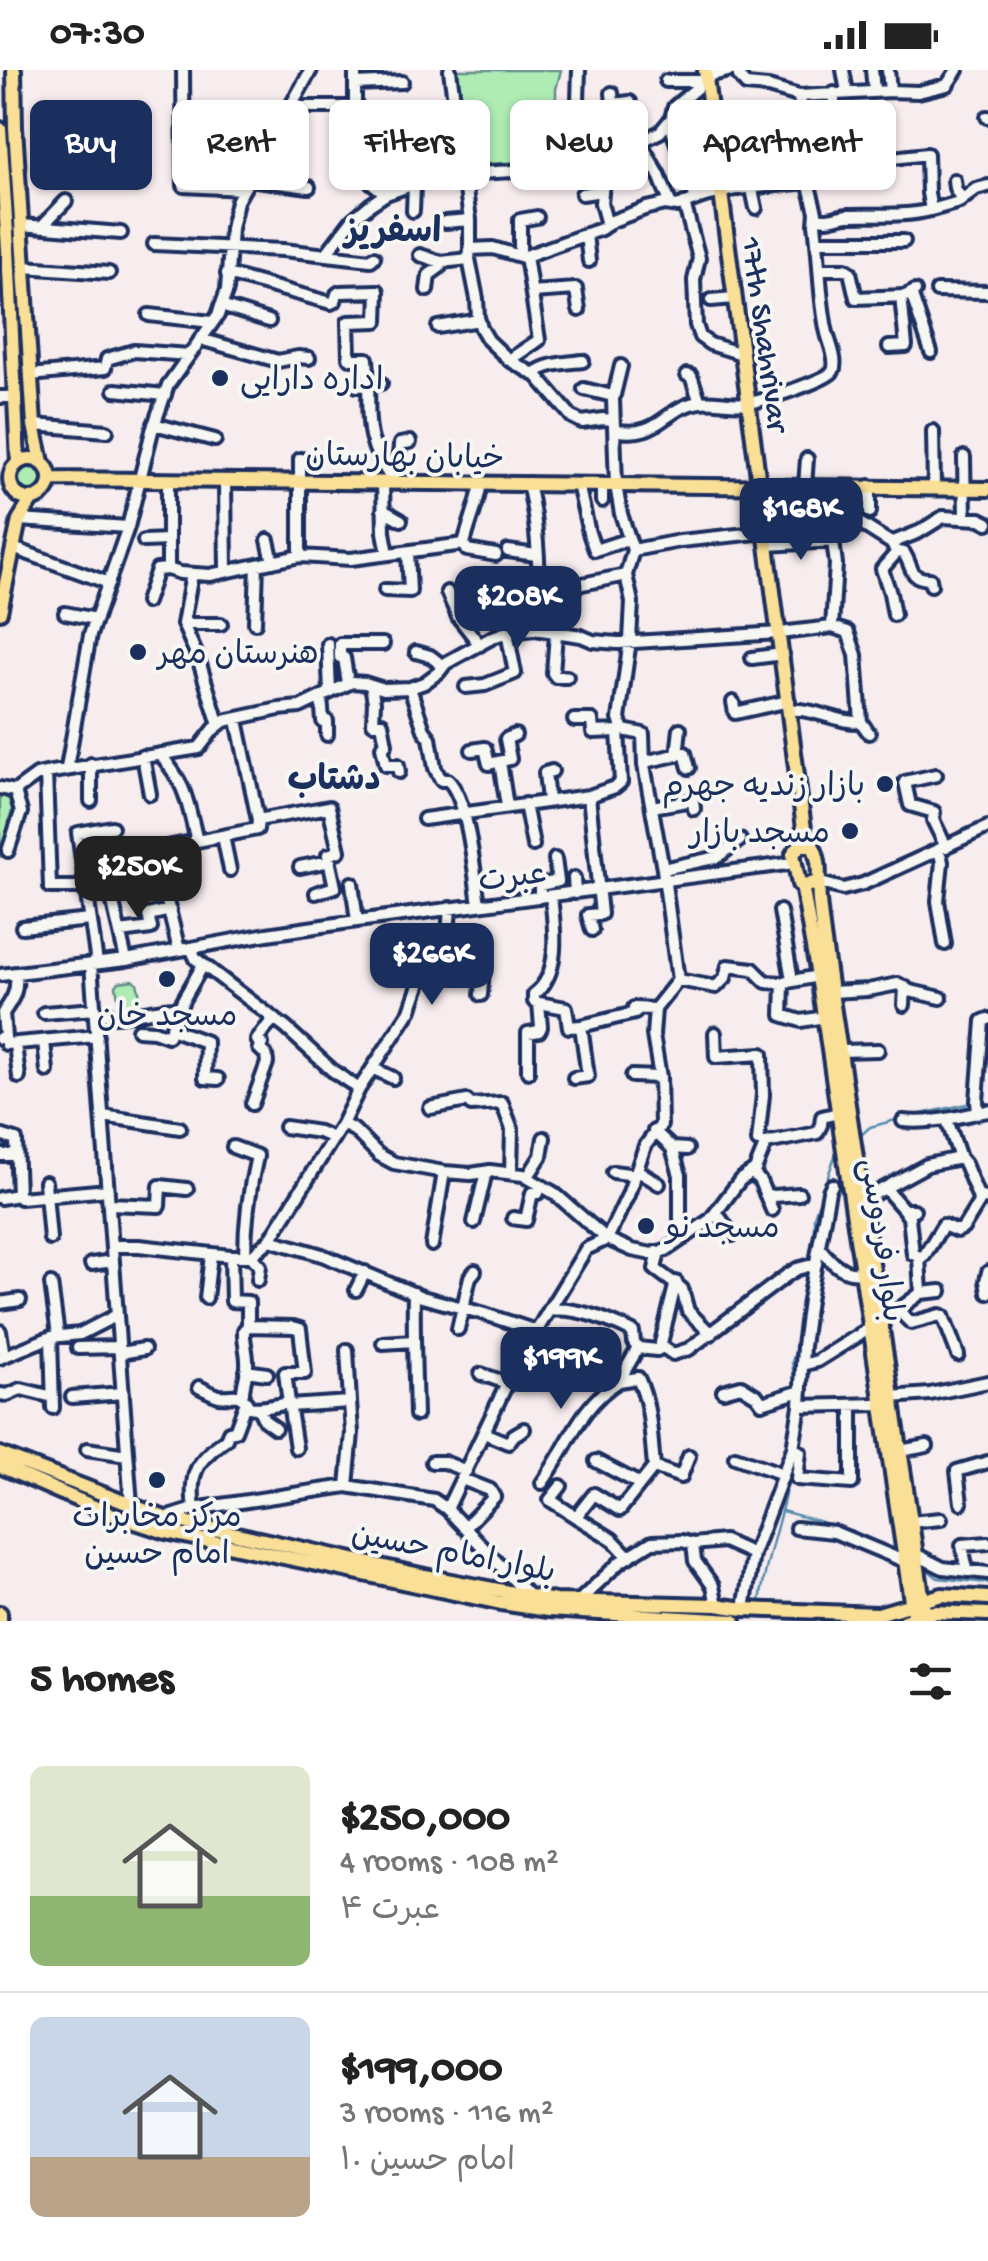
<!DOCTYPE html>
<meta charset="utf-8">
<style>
:root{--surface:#fff;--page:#f2f2f2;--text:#222;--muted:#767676;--line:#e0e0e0;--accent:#1b2f5e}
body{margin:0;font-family:"Gochi Hand","Playpen Sans Arabic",sans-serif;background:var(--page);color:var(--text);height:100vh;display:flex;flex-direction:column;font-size:38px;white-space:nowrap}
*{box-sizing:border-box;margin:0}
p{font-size:32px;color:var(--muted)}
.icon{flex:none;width:55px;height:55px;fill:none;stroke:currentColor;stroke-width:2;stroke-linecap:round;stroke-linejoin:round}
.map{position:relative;height:1551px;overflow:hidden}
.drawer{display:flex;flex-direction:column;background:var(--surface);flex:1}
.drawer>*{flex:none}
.guide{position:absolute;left:30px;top:30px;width:930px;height:90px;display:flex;gap:20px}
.price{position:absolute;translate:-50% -85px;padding:0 22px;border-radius:20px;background:var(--accent);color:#fff;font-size:32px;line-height:65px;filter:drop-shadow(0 2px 5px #0008)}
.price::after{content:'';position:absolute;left:50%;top:60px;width:30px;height:22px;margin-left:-15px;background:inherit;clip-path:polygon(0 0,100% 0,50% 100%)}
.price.current{background:#222;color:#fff}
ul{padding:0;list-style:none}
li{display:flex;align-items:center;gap:30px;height:250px;padding:0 30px}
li+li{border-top:2px solid var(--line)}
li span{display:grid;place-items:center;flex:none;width:280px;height:200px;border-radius:15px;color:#555}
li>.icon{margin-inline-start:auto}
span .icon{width:120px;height:120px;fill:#fffc;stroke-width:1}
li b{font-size:42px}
h2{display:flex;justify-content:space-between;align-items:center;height:120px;padding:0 30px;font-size:42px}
.pill{padding:0 35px;border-radius:15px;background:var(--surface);box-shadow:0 2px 8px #0004;font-size:35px;line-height:90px}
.pill.current{background:var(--accent);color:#fff}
.status{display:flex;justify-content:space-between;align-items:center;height:70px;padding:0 50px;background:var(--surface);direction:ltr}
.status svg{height:28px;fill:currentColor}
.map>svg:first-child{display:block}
.green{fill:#aeecb4;stroke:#648e89;stroke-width:2.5}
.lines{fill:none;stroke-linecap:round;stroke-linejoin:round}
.stream{stroke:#598eae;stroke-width:2.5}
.minor-casing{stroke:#1b2f5e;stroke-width:18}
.major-casing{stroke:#1b2f5e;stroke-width:20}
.minor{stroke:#f6f6f2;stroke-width:10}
.major{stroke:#fadf96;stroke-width:12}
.poi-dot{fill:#1b2f5e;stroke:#f6f6f2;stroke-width:4}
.labels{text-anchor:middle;stroke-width:8;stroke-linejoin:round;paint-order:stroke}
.street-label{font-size:32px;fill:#1b2f5e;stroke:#f6f6f2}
.poi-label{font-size:32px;fill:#1b2f5e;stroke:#f6f6f2;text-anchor:start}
.neighbourhood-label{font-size:35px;font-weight:bold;fill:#1b2f5e;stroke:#f6f6f2}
</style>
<div class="status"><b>07:30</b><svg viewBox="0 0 49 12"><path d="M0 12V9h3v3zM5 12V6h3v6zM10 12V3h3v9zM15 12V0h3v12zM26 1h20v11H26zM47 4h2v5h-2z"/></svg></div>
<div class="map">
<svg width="988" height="1551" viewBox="0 0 988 1551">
<rect width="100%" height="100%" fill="#f7ecee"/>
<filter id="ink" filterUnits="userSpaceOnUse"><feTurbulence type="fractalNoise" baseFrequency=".01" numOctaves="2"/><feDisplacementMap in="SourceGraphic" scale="20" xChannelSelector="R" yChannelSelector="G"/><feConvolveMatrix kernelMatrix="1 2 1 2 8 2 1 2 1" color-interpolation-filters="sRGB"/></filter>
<g filter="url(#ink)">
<path class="green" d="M455,0H561L556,19V63L530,72L520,92L470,95Z
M17 409a13 13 0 1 1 26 0a13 13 0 1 1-26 0Z
M813,430L848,433C846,452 841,460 822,465L816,461L779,463C783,444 793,432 813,430Z
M0,725L14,732L0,788Z
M133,910L137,913L141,930L137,934L123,937L119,934L116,916L119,912Z"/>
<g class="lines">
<path class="stream" d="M907,1047L972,1033
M860,1066L870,1057L899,1049
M814,1177V1146L835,1086L839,1082
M795,1316L792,1292L801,1258
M782,1441L853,1461L888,1477
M924,1497L938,1508L988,1513
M760,1533C765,1488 783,1445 790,1400"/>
<g class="minor-casing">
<path id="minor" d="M183,0L184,116L243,119
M355,0V66L357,70L458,67
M450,0L470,150V179
M843,0L847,22
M872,0L874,21
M888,0L890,21
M666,11H706
M355,14L402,12
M612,23L613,34L630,32L632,74
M799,26L890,21L918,22L947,15L957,0
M289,37H356
M987,47H988
M669,51L696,129
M221,56L281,52
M834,60V23
M640,72L659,105L671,135
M765,73H776L773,116
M738,83L740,119
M340,88L386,124
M806,99L860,88H893L927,84L928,123L931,140C904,147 876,144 848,145C836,146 828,152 816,147
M463,104L529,100L535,96L540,82L573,67L577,62L579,0
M249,109L309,117
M954,110L955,118L962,130
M752,119L756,138
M582,124L602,121
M684,133L699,188L694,210L696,255L700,267L710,274L742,284
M931,140L959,132L976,119L988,116
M413,141L414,116
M445,152L470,150
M21,155L121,163
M607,155L601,133L606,82L640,72L660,62L671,49L674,37L712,5L732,0
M42,156L66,131
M586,164L589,191
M817,171H904
M154,174L283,180L371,190L374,187
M326,184L352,150L371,134L386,124L462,97
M420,185L441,192L469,189
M520,186V150L537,147
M24,197L109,203
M820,199H845L850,202L856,228L905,226L915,221
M227,204L331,233L335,231L337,224L340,222L378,221L377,251L348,252L349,287L352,289H367C372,342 358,364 394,412
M427,220L429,205L440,197L441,192
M937,221L988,222
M532,222L576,219L579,240
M911,223L931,282
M711,230L734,228
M221,236L269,251
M149,245L212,252
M438,257L479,250
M200,269L278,291L298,287L309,288
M889,277L906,276L901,226
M509,290L539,270L526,186
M533,304C547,293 566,293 583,291
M30,305L105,298L107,289L134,281L189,285
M687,305L691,306L700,332
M357,316L381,313
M584,319L613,326
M115,320L165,325
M0,327H16
M612,350L603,349L582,352L572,347L537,306L509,290L488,270L481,258L478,248L477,229L469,189L470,179L493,178L523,187L601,159L612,151L647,138L665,134L678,136L702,127L736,119L808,112
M154,354L215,370
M34,355L107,361
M615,360C659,370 665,336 700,332C715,330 731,335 747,333C759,332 829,310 833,301C838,291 829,272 827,263C819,228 820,190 815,154L816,142L808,112L799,26L768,17L746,15L739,6L738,0
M933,361L934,417
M964,387L965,448
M168,410V499L180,503L210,505L300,486L351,489L464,474
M225,410L226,501
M394,411C394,398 400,388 400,374L410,372
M383,412L384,462L388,484
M528,413C538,456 542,517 535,559
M578,414L589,463L595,480L629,469
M602,414V431
M805,416L807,389
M870,416V442
M850,417L851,457
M383,440L401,450
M19,450L128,457
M268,470L273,492
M144,471L168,470
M833,471L851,457L861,454L891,473L897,482L904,483C914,499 908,508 930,509L931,515
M891,473L919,462L943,447L980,449L988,453
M464,474C469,453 478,434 481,413
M464,474L467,480L496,485
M768,475L833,471
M13,478L109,513
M633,480L680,471L766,462
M508,481L536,485
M300,486V389L307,390
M192,504L183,554L198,588L219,655
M539,518L553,520L626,505
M385,520L410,521L408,482
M447,522L458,547L480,575
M146,532L157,500L168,499
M65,543L96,549
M894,545L890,523L882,499L897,482
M255,553L257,495
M183,554H221
M832,557L836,494L833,471
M556,564L553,603L556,607H567
M328,574L330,622
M416,582L430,586L443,596
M752,588L783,584
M348,613L344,588L340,587V574H383
M371,615L374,632L373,653H382L386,674L382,677L386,695H398L399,702
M466,617L485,615L515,603L507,562
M410,618L424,660L430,668L435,698L441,710H448C469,731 474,803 479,834
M321,627L323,651H327V665
M733,632L735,643L789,631
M790,640C816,638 836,653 861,652
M237,650L258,750L329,737L339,781L328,785L335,817L316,823
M574,650H592L593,662L618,661
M472,680L485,678L489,694L510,689L506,669L515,665
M160,684C187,716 187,731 197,771
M677,685L680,659
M143,686L150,724
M500,692L507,736
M644,692L685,683L689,698
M91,694V731
M67,698L90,565L128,457L152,361L168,315L218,245L227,220L231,159L237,131L311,0
M46,703L50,817H86
M936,705L905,712L910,735L934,742L933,750L946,777
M0,718L15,721L37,705L46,703L199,678L214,659L224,651L279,639L300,637L352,612L365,613L384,619L410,618L424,613L439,602L446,593L493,567L507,562L535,559L581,566L593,571L618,573L780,563L832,557L848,562L856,585L861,652L869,663
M548,730L545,703L552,701
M525,734L533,775
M652,737L693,730L694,739
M424,749L589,726
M223,766L230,800
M939,780L942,792L938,831L945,874
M8,781L21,742L15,721
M300,797L330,791
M663,799L718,787L740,770
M574,808L575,823
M817,812L843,819L863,814L988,757
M352,813L357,851
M110,820L126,890
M540,827V815L558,811L555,789
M780,841L792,910
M22,857L90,850
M592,860L588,845L601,844L589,726L615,717L621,712L618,661L623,660
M120,862L151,858L148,845L170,840
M448,865L484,885L481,925
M191,878L196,889L286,958L333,1001L359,1019L342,1054L270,1170L322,1185L422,1227L485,1244L536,1261
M179,880L163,815L176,812L167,777L257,759L258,750
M97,893L78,763L112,757
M91,894L131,1435
M203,895L183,930L171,959L206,972L205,1008L218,1009
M0,905L126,890L267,864L357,851L794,793
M678,910L716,917L725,908L728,896L753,899L766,912L783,913L818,906
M783,913L782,945L801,951L824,947
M831,922L868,920L898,914L910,921L941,928
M539,933L534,931V924C562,904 554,855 551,826
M904,935L905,917
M44,943L95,939
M96,945L110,944L113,946C135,946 157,937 180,938
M138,960L154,961L168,966L171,959
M715,963L716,987L762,984L763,1025L758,1071L766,1073
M5,967L6,974L97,966
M0,968L5,967L3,943C13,929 18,921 16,903
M44,971L47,1001
M15,974L19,1007
M840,981L878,980
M374,999L393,1008
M528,1002V963L539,961L541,957L539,933L566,938L569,957L581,956
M632,1006L660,1007
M574,1008L588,1006L581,956L635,943L634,938L655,939
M359,1019L410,941L423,904L440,883L448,865L450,838
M252,1034L267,993L266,985L259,978L262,974L257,970L274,948
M430,1038L467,1031L471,1035L502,1033L512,1059L511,1103
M978,1042L977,1031L983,951L988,949
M103,1046L180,1058
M947,1050L960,1088L965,1094L978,1126L988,1129
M903,1051C933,1054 959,1046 988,1041
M342,1054L354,1060L379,1085L394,1093L444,1102L471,1104L490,1101L523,1105L554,1123L607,1169L632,1180L652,1184L666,1180L710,1150L740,1110L755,1100L766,1073L817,1063L821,1055L822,1047L838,1043
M285,1057L319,1062L333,1068
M654,1061L672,1078L687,1079
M0,1065L16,1070L18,1125L0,1128
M233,1077L257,1086C249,1120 245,1151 245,1186
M672,1078L680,1105V1148L684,1168
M0,1085H16
M637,1100L659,1114
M613,1102L636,1105
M752,1102L760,1111L772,1140
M527,1108L541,1086L544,1068
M45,1112L50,1169
M885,1118L904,1140H914
M765,1124L773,1126L799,1124
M18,1125L20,1128L108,1120
M862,1126L874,1124L927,1095L960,1088
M109,1134L159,1136L160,1116L187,1119
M904,1140L909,1147L913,1184L919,1187L924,1186L943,1155L957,1161L963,1158L979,1132L978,1126
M716,1142L732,1165
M513,1148L526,1150L532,1123H538L540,1115
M474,1152L486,1102
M607,1169L628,1125L645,1076L661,1055L660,1007L653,965L655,939L678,910L663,799L644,695L643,664L623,660L619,649L630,570L632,532L626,505L633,480L621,444L616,415L613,329L621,296
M607,1169L586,1179L549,1240C575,1237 609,1250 633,1262L634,1273L638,1278
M432,1175L444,1102
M112,1176H139L231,1186
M819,1177C830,1191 842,1205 861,1202
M656,1182L658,1186L655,1199L682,1219L688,1241L711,1264
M251,1186L260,1196L258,1210
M919,1187L921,1223
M91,1194L113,1191
M988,1202L986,1211L988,1223
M51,1214L58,1265
M356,1220L365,1202
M414,1223C413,1264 415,1304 416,1345
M206,1228L211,1185
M0,1233L20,1230
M898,1240L911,1253L940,1245L943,1246L958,1285
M879,1241L898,1240L921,1223L941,1221
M248,1256V1232L232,1231L231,1186H251L270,1170
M458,1259L470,1207L475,1201
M0,1261L4,1286
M51,1267L53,1338
M383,1273L413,1271
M663,1277L661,1273L676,1212
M78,1278L119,1277
M120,1283L144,1279
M0,1288L51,1267L80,1264L117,1245
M516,1294L536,1305
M802,1295L817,1291L870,1258
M246,1301L267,1304
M481,1304L507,1313
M723,1321L741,1316L757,1326L762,1333L801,1321
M0,1324L7,1325L21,1319L53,1327
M240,1326L243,1323C243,1313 247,1306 247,1296C248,1283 243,1272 244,1260L248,1256L293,1257L300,1259L305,1303H285L289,1333C277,1335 259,1340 249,1337L246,1332
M72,1327L123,1323
M891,1327L930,1324L988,1312
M289,1333L296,1378
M289,1336L350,1332L347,1280
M800,1336L881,1334
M259,1339L264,1350L275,1358
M484,1363L508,1373L514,1365L524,1359
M793,1378L800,1382L797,1409L852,1413V1336
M87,1379L127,1385
M900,1381L927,1376
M735,1387L783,1404
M596,1391L640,1414
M432,1392H444L466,1401
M654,1397L681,1407L689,1386
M462,1409L490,1420L494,1427L464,1458
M542,1413C569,1376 578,1337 619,1311
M347,1416L352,1363L350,1332
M561,1416L550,1430L576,1447
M961,1433L957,1401L988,1392
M194,1439C189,1403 196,1391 226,1369L229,1362L235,1361L246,1332C236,1321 232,1328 219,1326C212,1324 205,1320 199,1317
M165,1448L194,1439L347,1416L434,1430L447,1439
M910,1452L941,1449
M796,1458L834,1462L904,1491
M693,1474L695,1491L713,1516L717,1535
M915,1484L943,1498L988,1503
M628,1486L612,1469L576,1447L594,1424L620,1440L654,1397C651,1367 651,1335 638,1308L619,1311L638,1278L657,1280L663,1277L673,1284L689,1279L786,1206L797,1199L816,1194
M967,1501L962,1475L988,1473
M528,1525L447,1439L513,1301L549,1240
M578,1532L620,1492L652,1472L682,1471L693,1474L724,1471L753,1484
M744,1539L753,1484L793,1378L800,1336L803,1276L809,1230L829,1121L832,1115"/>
</g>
<g class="major-casing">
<path id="major" d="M14,0L15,57L34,355L42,392
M705,0L806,774
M0,59L8,179L18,393
M10 409a20 20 0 1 1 40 0a20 20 0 1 1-40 0Z
M50,409L988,419
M767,457C776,438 786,428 804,418
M0,542L19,450L32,429
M817,812L806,816L799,814L793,784L800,775H812C823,793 817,812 819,831C822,862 827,892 831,922L926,1551
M802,815L818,906L914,1551
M0,1384L165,1448L425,1506L555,1531L717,1535L744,1539L878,1544L942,1525L988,1528
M0,1396L108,1443L166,1462L501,1533L548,1540L734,1551
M0,1543V1551
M904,1551L934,1542L988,1544"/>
</g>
<use href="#minor" class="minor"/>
<use href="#major" class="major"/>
</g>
</g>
<g class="poi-dot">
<circle cx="220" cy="308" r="10"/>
<circle cx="138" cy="582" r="10"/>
<circle cx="885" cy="714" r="10"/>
<circle cx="850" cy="761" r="10"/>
<circle cx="167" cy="909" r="10"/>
<circle cx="646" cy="1156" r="10"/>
<circle cx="157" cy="1410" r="10"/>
</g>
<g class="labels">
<g class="street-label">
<text transform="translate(767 264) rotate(82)" y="11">17th Shahrivar</text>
<text transform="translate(405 385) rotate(1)" y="11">خیابان بهارستان</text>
<text transform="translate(512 805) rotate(-7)" y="11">عبرت</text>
<text transform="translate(884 1170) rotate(82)" y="11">بلوار فردوسی</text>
<text transform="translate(454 1481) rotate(11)" y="11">بلوار امام حسین</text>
</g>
<g class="poi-label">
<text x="240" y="319">اداره دارایی</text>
<text x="158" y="593">هنرستان مهر</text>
<text x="865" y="725" text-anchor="end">بازار زندیه جهرم</text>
<text x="830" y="772" text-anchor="end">مسجد بازار</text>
<text x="167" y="955" text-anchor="middle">مسجد خان</text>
<text x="666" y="1167">مسجد نو</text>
<text x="157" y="1456" text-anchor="middle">مرکز مخابرات<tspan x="157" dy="37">امام حسین</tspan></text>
</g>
<g class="neighbourhood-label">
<text x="393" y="171">اسفریز</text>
<text x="334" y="719">دشتاب</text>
</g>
</g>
</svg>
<b class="price" style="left:801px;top:493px">$168K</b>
<b class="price" style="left:518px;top:581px">$208K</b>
<b class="price current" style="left:138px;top:851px">$250K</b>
<b class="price" style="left:432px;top:938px">$266K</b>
<b class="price" style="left:561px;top:1342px">$199K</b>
<div class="guide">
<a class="pill current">Buy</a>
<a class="pill">Rent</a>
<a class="pill">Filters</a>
<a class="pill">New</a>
<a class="pill">Apartment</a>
</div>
</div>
<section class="drawer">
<h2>5 homes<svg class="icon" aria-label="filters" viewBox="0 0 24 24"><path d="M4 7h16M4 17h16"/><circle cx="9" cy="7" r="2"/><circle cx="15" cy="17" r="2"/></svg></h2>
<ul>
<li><span style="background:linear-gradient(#dfe7d0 65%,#8fb573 0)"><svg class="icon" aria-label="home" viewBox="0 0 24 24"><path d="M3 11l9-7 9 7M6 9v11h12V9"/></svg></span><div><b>$250,000</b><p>4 rooms · 108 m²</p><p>عبرت ۴</p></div></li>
<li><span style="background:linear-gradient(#c9d6e8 70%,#b9a48a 0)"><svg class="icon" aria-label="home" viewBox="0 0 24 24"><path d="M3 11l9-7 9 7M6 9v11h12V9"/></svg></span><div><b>$199,000</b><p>3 rooms · 116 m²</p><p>امام حسین ۱۰</p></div></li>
</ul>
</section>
